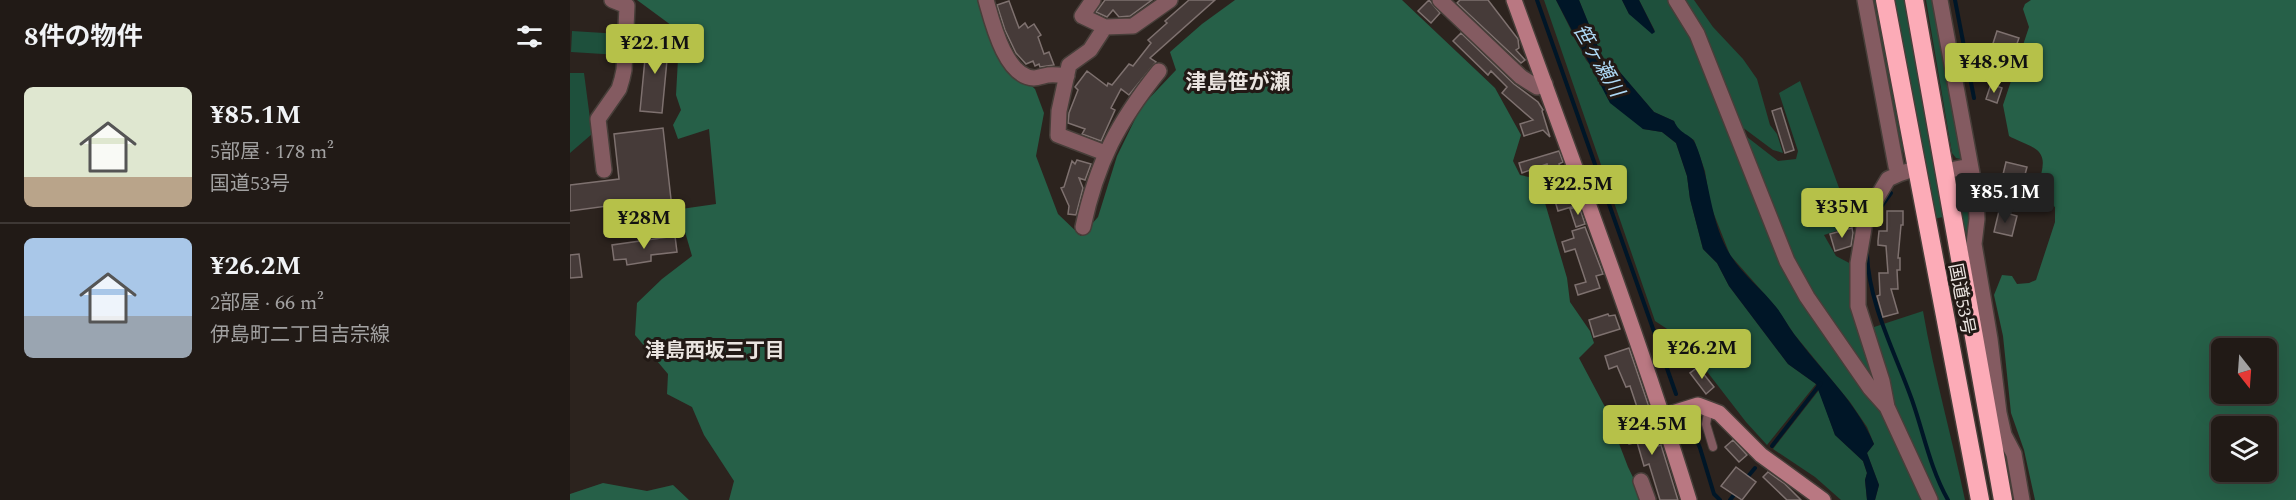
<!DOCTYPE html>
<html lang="ja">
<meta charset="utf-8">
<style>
:root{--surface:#211a16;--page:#2d2723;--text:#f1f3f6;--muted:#a2a1a1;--line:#3e3835;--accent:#b6c149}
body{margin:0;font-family:Spectral,"Noto Sans JP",serif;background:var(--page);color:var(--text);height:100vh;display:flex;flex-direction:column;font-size:22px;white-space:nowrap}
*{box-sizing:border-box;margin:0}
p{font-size:20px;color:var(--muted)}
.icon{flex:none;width:33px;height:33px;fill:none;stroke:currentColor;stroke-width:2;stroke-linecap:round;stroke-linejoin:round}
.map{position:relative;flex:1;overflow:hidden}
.drawer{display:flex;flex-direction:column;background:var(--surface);width:570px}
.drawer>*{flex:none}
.needle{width:39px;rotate:163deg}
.controls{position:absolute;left:1641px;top:338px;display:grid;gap:12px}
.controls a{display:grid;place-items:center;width:66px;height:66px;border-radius:9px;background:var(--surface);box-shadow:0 6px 24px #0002,0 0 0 2px var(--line);font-size:30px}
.price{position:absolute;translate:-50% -51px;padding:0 14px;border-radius:6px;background:var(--accent);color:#111;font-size:20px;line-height:39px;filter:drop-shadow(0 2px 3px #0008)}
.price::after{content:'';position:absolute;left:50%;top:36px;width:18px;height:14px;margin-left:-9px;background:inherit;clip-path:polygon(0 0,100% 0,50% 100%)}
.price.on{background:#222;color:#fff}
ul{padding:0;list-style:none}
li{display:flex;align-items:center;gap:18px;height:150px;padding:0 24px}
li+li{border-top:2px solid var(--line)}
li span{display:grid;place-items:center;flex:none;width:168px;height:120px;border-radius:9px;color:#555}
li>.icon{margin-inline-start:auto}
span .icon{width:72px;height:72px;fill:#fffc;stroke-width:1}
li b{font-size:26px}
h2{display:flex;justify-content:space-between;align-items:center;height:72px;padding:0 24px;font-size:26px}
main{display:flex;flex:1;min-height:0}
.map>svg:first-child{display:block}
.green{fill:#1e503c}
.forest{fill:#266048;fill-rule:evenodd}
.water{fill:#001627}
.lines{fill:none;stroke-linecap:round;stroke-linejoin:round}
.stream{stroke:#001627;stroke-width:4}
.building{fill:#463b39;stroke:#7e716f;stroke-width:1.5}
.lane-casing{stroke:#473e39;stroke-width:10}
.street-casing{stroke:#473e39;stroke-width:18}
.secondary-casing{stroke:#473e39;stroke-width:18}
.highway-casing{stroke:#473e39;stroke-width:21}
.lane{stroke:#845b61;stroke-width:8}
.street{stroke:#845b61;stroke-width:15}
.secondary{stroke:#b97882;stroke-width:15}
.highway{stroke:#fcabb7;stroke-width:18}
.labels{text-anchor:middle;stroke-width:6;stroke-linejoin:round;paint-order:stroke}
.street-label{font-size:18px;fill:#eae4e0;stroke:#221915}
.water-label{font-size:20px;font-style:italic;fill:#aed9f6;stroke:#221915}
.neighbourhood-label{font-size:20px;font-weight:bold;fill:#eae4e0;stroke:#221915}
.quarter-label{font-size:21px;font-weight:bold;fill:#eae4e0;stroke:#221915}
</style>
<main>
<section class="drawer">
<h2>8件の物件<svg class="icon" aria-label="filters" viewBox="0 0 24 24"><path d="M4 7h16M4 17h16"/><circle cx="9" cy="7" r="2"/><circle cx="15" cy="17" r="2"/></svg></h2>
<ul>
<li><span style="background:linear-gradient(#dfe7d0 75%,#b9a48a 0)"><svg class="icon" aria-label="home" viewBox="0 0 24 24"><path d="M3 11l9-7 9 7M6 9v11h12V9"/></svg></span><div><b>¥85.1M</b><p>5部屋 · 178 m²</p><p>国道53号</p></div></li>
<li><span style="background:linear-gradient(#a9c7e8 65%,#9aa5b1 0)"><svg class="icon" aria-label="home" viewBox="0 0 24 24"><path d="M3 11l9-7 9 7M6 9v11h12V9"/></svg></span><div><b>¥26.2M</b><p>2部屋 · 66 m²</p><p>伊島町二丁目吉宗線</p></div></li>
</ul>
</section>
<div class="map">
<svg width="1726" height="500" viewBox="0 0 1726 500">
<rect width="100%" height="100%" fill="#2c231e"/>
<path class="green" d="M974,0H986L1016,60L1073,129L1092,132L1106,143L1117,176L1120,199L1133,249L1147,263L1159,286L1218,364L1246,384L1197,445L1176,422L1125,356L1117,342L1085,321Z
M1009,0H1052L1059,14L1085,31L1069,0H1103L1113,13L1214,263L1313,410L1356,500H1305L1309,485L1297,453L1304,444L1297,427L1280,402L1224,334L1206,307L1160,255L1140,204L1135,171L1124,140L1108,131L1104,121L1084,112L1048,70L1033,59Z
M1110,0H1124L1143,27L1173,59L1187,79L1200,125L1207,134L1213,153L1203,150L1164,121Z
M1299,0H1305L1333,149L1331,158Z
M1323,0H1337L1377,216L1364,219Z
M1356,0H1365L1395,160L1386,158L1382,153Z
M2,31L50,34L49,55L1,52Z
M0,73H14L22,134L0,153Z
M1230,81L1276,207H1295L1290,223L1254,235L1266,256L1283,265L1307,381L1302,384L1221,258L1168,130L1208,161L1226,159L1228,151L1209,93Z
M1393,172L1397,177C1397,190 1403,227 1399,235L1394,236L1386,179L1387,174Z
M1353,311C1364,375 1382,437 1395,500H1364L1321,407L1298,329Z
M1249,390L1265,435L1293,461L1297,473L1295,480L1297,500H1271L1245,477L1203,449Z"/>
<path class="forest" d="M67,0H407L435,62L465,89L474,113L466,156L488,214L511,236L528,217L547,156L571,107L606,70L600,52L632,24L665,0H832L925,88L951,135L943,161L950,175L968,179L997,278L1000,302L1020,331L1024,343L1009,358L1035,407L1058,467L1074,500H159L164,481L134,435L122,407L97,394L98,374L65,335L67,303L92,279L122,256L111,218V209L146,204L139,129L108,139L103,125L111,110L106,95L109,41L105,28Z
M1461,0H1726V500H1465L1454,450L1441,413L1433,336L1424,295L1432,275L1442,276L1447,284L1459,283L1466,280L1485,222V207C1455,187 1482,168 1469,152C1463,145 1447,141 1439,136L1433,105L1459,27L1453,9L1455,4ZM1652,348H1696V393H1652ZM1652,426H1696V471H1652Z
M33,483L77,491L103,485L119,500H0V494Z"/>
<path class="water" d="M986,0H1009L1033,59L1048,70L1084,112L1104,121C1110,135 1121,134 1125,143C1141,179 1139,222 1161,256C1173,275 1192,289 1206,307C1213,315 1217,325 1224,334C1251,371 1286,401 1304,444L1297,453L1309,485L1305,500H1297L1295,480L1297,473L1293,461L1265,435L1246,384L1218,364L1159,286L1147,263L1133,249L1120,199L1117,176L1106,143L1092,132L1073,129L1040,103Z
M1052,0H1069L1085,32L1082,34L1059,14Z"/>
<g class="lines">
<path class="stream" d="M967,0L1106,394
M1385,0L1404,98
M1301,226L1308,211L1321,193
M1297,254C1299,305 1325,352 1342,400C1354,434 1360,468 1378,500
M1117,417L1130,448L1144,494L1150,500
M1202,446L1251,383
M1175,480L1185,468
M1160,500L1167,491"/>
</g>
<path class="building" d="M535,0H582L560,16L549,17L543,10L537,17L526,12Z
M619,0H645L580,58L586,62L559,95L551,89L541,108L545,110L531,141L512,134L515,129L498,123L499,113L508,90L505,87L517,71L537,86L538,83L542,85L559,64L563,66L581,43L578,40L597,23L595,21Z
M859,0L870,13L861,23L848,11Z
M890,0H918L948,39L949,48L946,50L955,60L951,63L887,3Z
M439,1L449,28L455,23L458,28L464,24L471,35L468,37L474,54L479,52L484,65L470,67L469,64L465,66L463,61L456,64L446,53L435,30L427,5Z
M1427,31L1449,38L1438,69L1417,62Z
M891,33L944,84L968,102L973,110L972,111L980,137L973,130L954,136L950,124L963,120L932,93L937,87L921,71L918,75L883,41Z
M77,38L99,39L92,113L70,111Z
M1421,84L1432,88L1427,103L1416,99Z
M1211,108L1224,150L1215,153L1202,111Z
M93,128L103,217L54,223L52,204L0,211V185L49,179L44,134Z
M989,151L993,162L989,164L995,184L1000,183L1008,205L988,211L985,201L988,200L977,164L952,173L949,163Z
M507,160L521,164L515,180L509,178L513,188L506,215L498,214L499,206L491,188L494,187L502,161L505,164Z
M1436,162L1457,167L1451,190L1430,187Z
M1009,206L1015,224L1006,227L1000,209Z
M1317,211H1333V225H1331L1328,258H1330V270H1327L1328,289H1321L1328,313L1313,317L1307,296L1310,295L1309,273H1318L1316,246L1308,245V241L1309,231H1317Z
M1429,211L1447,216L1442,236L1424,232Z
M1015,227L1033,274L1026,276L1030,288L1008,295L1005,285L1016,282L1005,249L995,252L992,242L1004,238L1002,231Z
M1282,228L1283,233L1281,246L1265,251L1260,234Z
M105,236L107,252L81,255V261L57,265L56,259L44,260L42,245Z
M9,254L12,277L0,278V255Z
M1038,314L1039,316L1045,315L1050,329L1024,337L1019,320Z
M1059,348L1081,413L1070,416L1060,386L1056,387L1047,366L1039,369L1035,356Z
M1128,367L1144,387L1136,394L1120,373Z
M1079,417L1088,446L1091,445L1108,500H1090L1079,464L1074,466L1067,442L1059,444L1053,425Z
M1163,440L1177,455L1169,462L1155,447Z
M1166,467L1186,482L1172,500L1151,486Z
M1198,472L1215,484L1231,500H1217L1193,477Z"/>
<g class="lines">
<g class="lane-casing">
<path id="lane" d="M1139,408L1136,424L1143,447"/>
</g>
<g class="street-casing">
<path id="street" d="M416,0C422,21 435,77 464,78C468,78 473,76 478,75C484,74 490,75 497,76
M523,0L512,16L535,27L520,50L499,65L489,111L488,135L535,153
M870,0L951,77L967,87L975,84
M1106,0L1127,34L1217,261L1237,297L1300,388L1317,407
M1295,0L1326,166L1329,174L1338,171
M1370,0L1406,195L1407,219L1404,244L1420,339L1429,413L1434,435L1444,454L1452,500
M535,27L563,26L600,0
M34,170L28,119L49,89L52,79L54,70L57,6L42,0
M1375,171L1400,166
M1329,174L1318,179L1296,216L1288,263V306L1312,381L1317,407L1360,500
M1406,195L1470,202
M513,227C527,162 548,122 589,71
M1071,481L1078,500"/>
</g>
<g class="secondary-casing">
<path id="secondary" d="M944,0C1004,166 1067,331 1119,500
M1093,416L1128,405L1149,413L1191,455L1253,500"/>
</g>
<g class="highway-casing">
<path id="highway" d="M1315,0L1410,500
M1344,0L1433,500"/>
</g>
<use href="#lane" class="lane"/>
<use href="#street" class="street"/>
<use href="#secondary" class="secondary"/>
<use href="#highway" class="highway"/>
</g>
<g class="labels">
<g class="street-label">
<text transform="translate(1392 299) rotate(79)" y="6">国道53号</text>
</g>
<g class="water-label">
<text transform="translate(1029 60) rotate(60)" y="7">笹ヶ瀬川</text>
</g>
<g class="neighbourhood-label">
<text x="145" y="357">津島西坂三丁目</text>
</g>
<g class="quarter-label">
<text x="668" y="89">津島笹が瀬</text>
</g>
</g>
</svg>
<div class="controls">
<a><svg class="needle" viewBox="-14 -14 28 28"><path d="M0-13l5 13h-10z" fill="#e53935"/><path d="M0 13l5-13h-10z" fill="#a2a1a1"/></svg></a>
<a><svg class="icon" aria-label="layers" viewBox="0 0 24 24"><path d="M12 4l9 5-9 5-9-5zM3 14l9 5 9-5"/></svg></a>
</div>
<b class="price" style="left:85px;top:75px">¥22.1M</b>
<b class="price" style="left:1424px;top:94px">¥48.9M</b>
<b class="price" style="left:1008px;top:216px">¥22.5M</b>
<b class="price on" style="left:1435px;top:224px">¥85.1M</b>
<b class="price" style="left:1272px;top:239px">¥35M</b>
<b class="price" style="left:74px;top:250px">¥28M</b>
<b class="price" style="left:1132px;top:380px">¥26.2M</b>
<b class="price" style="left:1082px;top:456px">¥24.5M</b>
</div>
</main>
